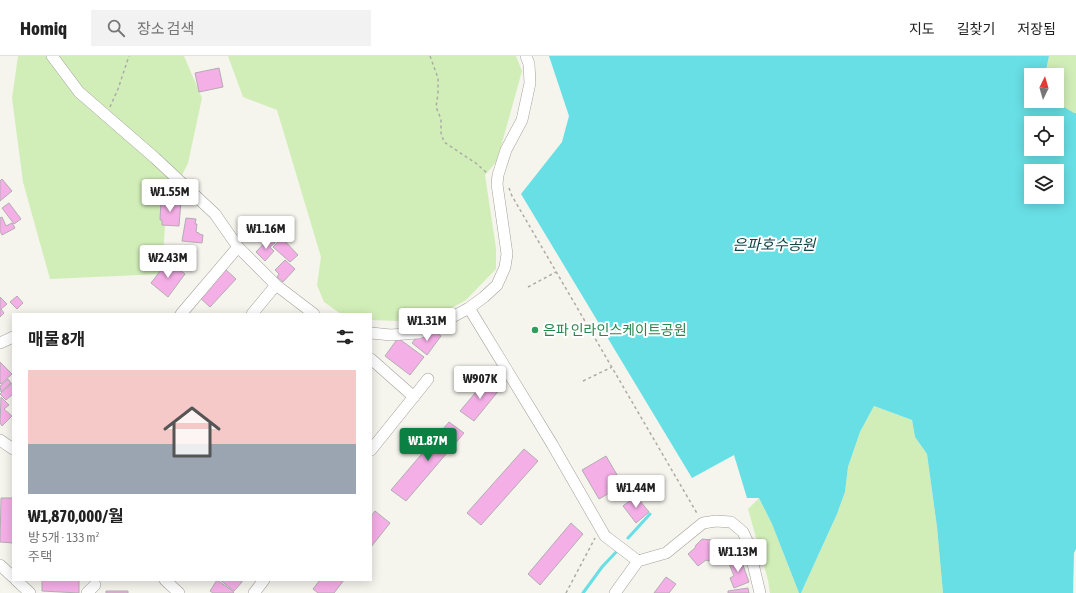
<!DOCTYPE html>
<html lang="ko">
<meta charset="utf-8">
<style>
:root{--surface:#fff;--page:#f2f2f2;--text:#222;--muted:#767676;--line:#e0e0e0;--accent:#0b8043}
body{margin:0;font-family:"Asap Condensed","Noto Sans KR",sans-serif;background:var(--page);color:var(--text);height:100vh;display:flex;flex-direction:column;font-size:15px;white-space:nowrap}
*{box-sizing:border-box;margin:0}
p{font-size:13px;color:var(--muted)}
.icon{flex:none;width:22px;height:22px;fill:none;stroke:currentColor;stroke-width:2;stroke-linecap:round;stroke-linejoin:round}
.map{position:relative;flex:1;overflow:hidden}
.side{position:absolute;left:12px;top:257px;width:360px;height:268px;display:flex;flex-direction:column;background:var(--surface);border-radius:0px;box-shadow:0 2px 10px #0003}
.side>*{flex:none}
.needle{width:26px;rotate:5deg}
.controls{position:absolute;left:1024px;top:12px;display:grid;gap:8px}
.controls a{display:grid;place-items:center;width:40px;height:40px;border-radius:0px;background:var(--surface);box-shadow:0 2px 10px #0003;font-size:20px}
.price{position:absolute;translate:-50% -34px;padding:0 9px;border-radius:4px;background:#fff;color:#222;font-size:13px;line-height:26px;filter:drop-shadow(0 1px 2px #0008)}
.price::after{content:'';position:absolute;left:50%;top:24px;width:12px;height:9px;margin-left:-6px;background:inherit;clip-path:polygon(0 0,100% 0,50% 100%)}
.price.active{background:var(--accent);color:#fff}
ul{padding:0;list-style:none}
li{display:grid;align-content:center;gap:8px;height:212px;padding:0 16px}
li+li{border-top:1px solid var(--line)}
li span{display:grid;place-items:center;height:124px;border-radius:0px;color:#555}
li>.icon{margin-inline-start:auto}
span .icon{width:72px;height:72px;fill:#fffc;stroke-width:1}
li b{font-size:17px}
h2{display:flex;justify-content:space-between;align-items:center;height:48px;padding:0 16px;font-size:17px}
header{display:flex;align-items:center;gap:24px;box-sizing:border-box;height:56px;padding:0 20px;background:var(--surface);border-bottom:1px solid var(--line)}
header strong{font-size:19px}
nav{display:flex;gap:22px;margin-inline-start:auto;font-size:14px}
.search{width:280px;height:36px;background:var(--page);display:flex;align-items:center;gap:10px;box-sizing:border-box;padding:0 14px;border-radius:0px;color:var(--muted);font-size:15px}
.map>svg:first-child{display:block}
.green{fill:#d2eeb8}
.water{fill:#68dfe5;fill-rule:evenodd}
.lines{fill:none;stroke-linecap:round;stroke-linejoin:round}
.stream{stroke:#68dfe5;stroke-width:3}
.building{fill:#f5afe7;stroke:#b2adb1}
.minor-casing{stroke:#a2a09b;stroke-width:12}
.path{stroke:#acaba6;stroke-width:1.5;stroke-dasharray:3 3;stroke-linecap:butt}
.minor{stroke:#fff;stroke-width:11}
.leisure-dot{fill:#2e9e5b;stroke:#fff;stroke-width:1.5}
.labels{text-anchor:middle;stroke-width:4;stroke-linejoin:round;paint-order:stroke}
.leisure-label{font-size:14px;fill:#27864d;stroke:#fff;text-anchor:start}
.water-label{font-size:15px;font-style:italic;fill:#0f4649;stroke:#fff}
</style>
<header>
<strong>Homiq</strong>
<div class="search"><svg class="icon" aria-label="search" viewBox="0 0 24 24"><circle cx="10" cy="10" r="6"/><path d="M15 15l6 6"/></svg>장소 검색</div>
<nav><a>지도</a><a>길찾기</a><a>저장됨</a></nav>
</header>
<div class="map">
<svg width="1076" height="537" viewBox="0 0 1076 537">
<rect width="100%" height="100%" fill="#f5f4ed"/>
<path class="green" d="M18,0H184L202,42L188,107L166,152L162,218L50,223L23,126L12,42Z
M228,0H516L522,15L497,105L485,119L496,192V213L466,244L448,254L398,265L371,264V258H341L324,246L317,229L321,201L277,54L243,41Z
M1049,0H1076V57L1074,58L1054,47V45H1057V19H1045Z
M874,350L912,364L915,381L927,398L937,471L943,537H801L837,458L845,436L848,411L860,376Z
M759,442L772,468L799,537H770L768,524L748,453Z"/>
<path class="water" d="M549,0H1049L1045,19H1031V45H1054L1074,57H1076V493L1074,497L1073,537H943L937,471L927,398L915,381L912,364L874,350L860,376L848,411L845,436L837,458L801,537H799L772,468L759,442H747L734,399L692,422L521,138L562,86L569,60ZM1031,67H1057V93H1031ZM1031,115H1057V141H1031Z"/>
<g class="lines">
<path class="stream" d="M628,482L650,458
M583,537L602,511L618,494"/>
</g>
<path class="building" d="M219,12L223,31L199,36L195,17Z
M2,123L12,135L0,145V125Z
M161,144L181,145L179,170L162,169V164H160Z
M9,147L21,163L14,168L2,152Z
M2,161L6,170L12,167L15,172L2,179L0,175V162Z
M186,162L196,163L195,168H197L196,176L199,177V178L203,179L202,187L182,185Z
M269,182L275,187L270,191L274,195L265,205L256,196Z
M282,182L298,199L290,206L273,191Z
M174,192L196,195L194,207L172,204Z
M285,204L295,213L283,226L277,221L279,218L275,214Z
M168,205L185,218L168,241L151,227Z
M224,212L236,223L210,251L198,240Z
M17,240L23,247L17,253L10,246Z
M0,241L7,248L1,253L4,257L0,261Z
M434,275L441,280L427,299L412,287L416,282Z
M398,282L424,301L410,319L385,300Z
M0,306L12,318L1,328L0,327Z
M8,323L11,327L1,336L0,330Z
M487,323L500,333L474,365L460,355Z
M13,326V338L6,344L0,338Z
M1,341L9,349L4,353L12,360L2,370L0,367Z
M449,366L464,377L406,445L391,434Z
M524,393L538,405L481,469L467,457Z
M606,400L623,429L599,443L582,414Z
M636,440L649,456L636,467L623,450Z
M1,442H13V487L0,486Z
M375,455L390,467L371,491V460Z
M571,467L583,478L540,529L528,518Z
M702,483L711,484L716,490L715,498L709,505L706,504L698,510L688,498L695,492L696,489Z
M740,501L749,526L734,532L730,522L734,520L728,505Z
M666,521L676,528L669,537H654Z
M42,524H79V537L42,535Z
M217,524L234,536L233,537H213L210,535Z
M220,524H242V526L234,535Z
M320,524H344L334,537H318L313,533Z
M748,532L749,537H728V535Z
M106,535H128V537H106Z"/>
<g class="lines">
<g class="minor-casing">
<path id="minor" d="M52,0L79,36L155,102L215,158L238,191L276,229L314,258
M469,252L552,388L605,480L638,505
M181,258L238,191
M252,258L276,229
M371,277L391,279L418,277L434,271L469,252L484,241L497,229L505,211L507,198L497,128L498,119L506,94L522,64L530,27L529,8L526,0
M0,287L13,281
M371,303L414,341
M0,384L13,393
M371,394L428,323
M638,505L666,497L703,467L716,465L731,466L743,476L748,487L760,537
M0,509L13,521
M16,524L30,537
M165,524L179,537
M87,537L95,529
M254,537L264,524
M615,537L638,505"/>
</g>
<path class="path" d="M430,0L438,22V38L436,51L441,63V77L444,86L477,108L488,118
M110,51L118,33L129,0
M509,132L512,140L698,459
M528,231L556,216
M583,325L612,311
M566,537L595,482"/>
<use href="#minor" class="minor"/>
</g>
<circle class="leisure-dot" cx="535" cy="274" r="4"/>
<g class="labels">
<g class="leisure-label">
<text x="543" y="279">은파 인라인스케이트공원</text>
</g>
<g class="water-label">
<text x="774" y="194">은파호수공원</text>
</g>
</g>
</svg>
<div class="controls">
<a><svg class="needle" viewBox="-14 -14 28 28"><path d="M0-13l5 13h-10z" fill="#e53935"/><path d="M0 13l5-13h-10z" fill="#767676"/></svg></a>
<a><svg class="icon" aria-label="locate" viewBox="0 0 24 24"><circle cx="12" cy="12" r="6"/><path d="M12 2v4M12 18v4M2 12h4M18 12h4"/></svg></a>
<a><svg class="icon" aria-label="layers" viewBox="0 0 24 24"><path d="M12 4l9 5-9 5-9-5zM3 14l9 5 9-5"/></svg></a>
</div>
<b class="price" style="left:170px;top:157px">₩1.55M</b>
<b class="price" style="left:266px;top:194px">₩1.16M</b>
<b class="price" style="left:168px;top:223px">₩2.43M</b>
<b class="price" style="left:427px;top:286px">₩1.31M</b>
<b class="price" style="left:480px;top:344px">₩907K</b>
<b class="price active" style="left:428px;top:406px">₩1.87M</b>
<b class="price" style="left:636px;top:453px">₩1.44M</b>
<b class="price" style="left:738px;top:517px">₩1.13M</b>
<section class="side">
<h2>매물 8개<svg class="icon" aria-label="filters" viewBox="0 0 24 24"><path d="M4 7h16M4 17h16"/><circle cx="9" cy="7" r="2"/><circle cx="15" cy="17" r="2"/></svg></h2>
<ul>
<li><span style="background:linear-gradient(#f6c9c9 60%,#9aa5b1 0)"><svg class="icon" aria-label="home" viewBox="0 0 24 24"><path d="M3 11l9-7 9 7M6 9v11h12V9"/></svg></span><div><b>₩1,870,000/월</b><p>방 5개 · 133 m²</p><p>주택</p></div></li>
</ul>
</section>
</div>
